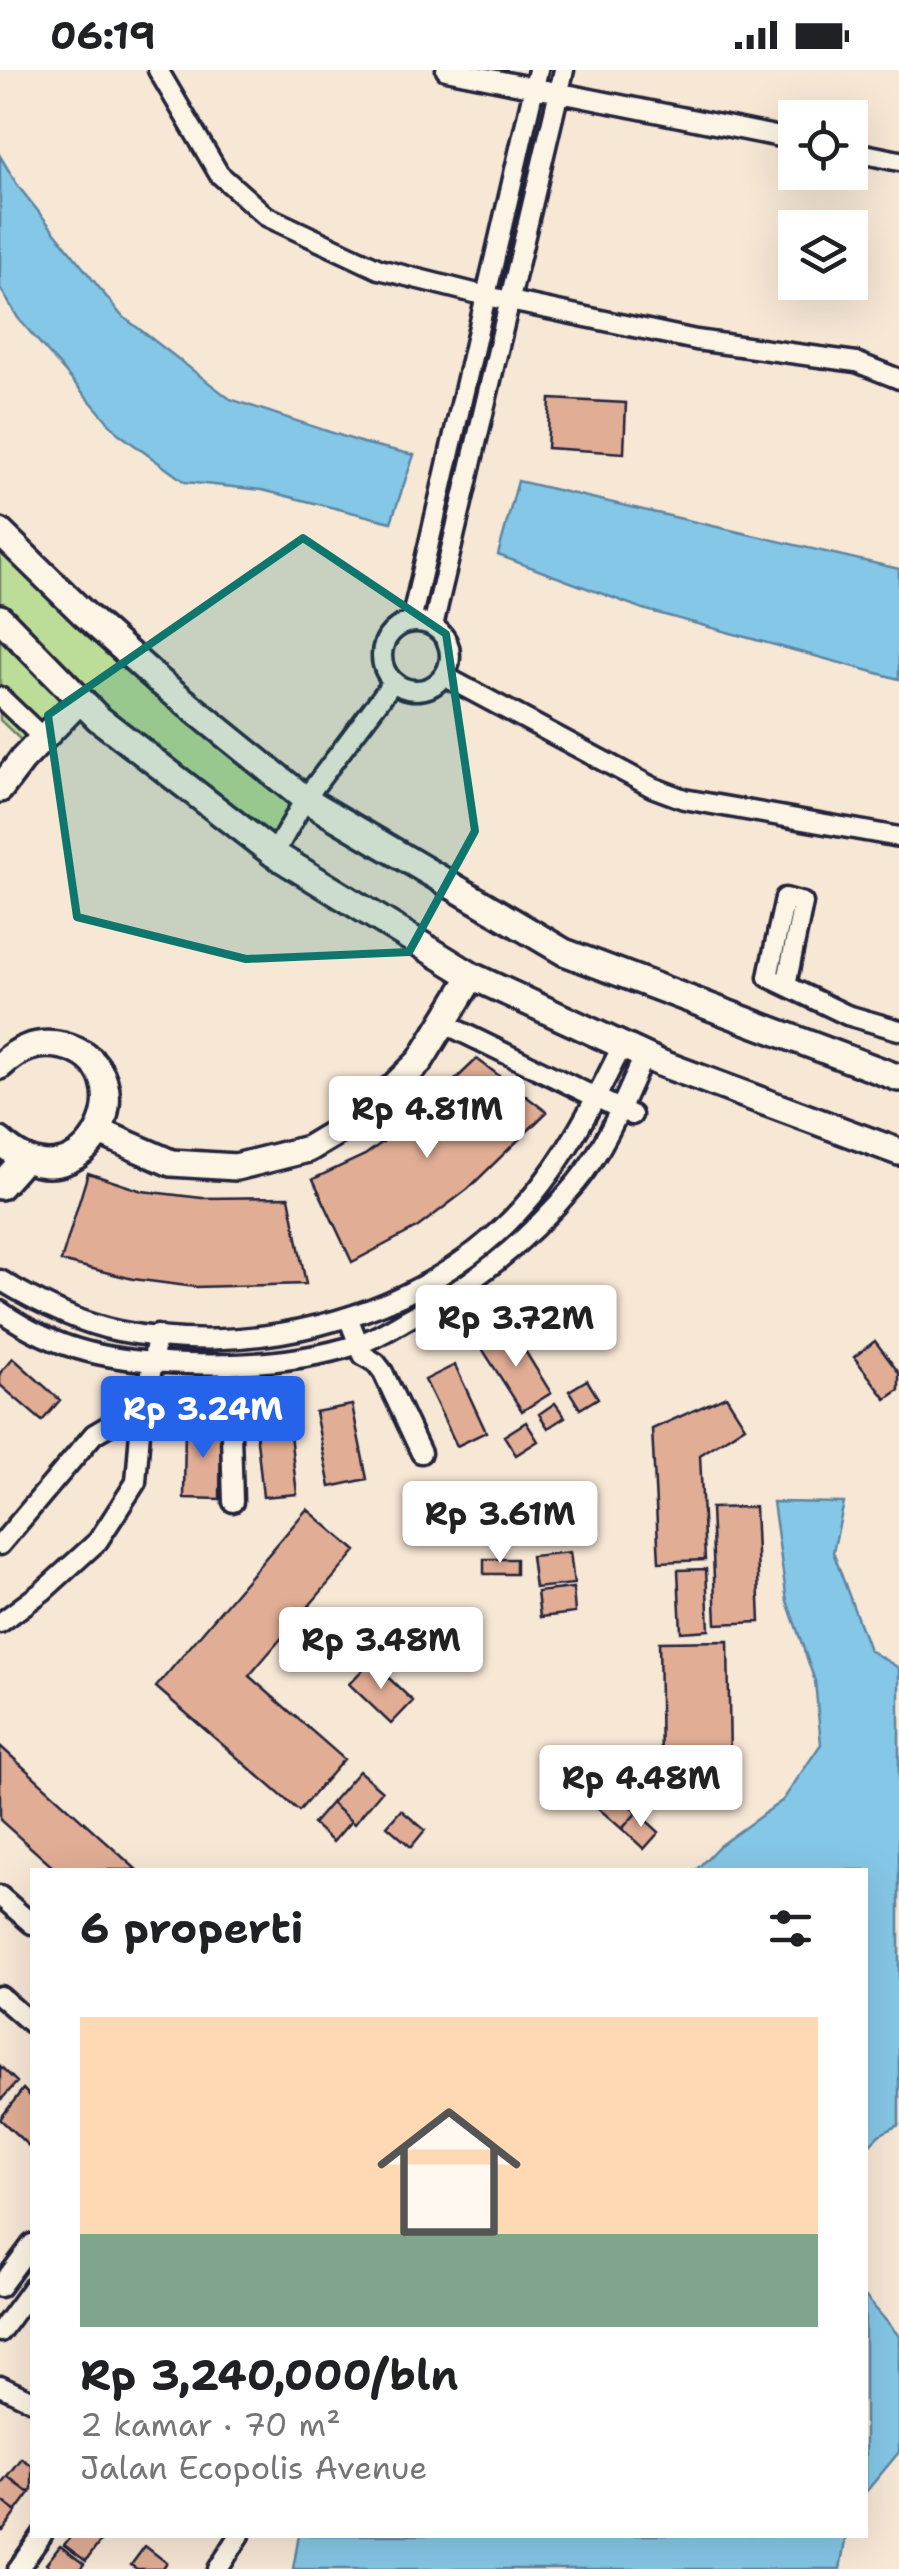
<!DOCTYPE html>
<html lang="id">
<meta charset="utf-8">
<style>
:root{--surface:#fff;--page:#f2f2f2;--text:#202124;--muted:#757577;--accent:#2563eb}
body{margin:0;font-family:"Shantell Sans",sans-serif;background:var(--page);color:var(--text);height:100vh;display:flex;flex-direction:column;font-size:38px;white-space:nowrap}
*{box-sizing:border-box;margin:0}
p{font-size:32px;color:var(--muted)}
.icon{flex:none;width:55px;height:55px;fill:none;stroke:currentColor;stroke-width:2;stroke-linecap:round;stroke-linejoin:round}
.map{position:relative;flex:1;overflow:hidden}
.sheet{position:absolute;left:30px;top:1798px;width:838px;height:670px;display:flex;flex-direction:column;background:var(--surface);border-radius:0px;box-shadow:0 10px 40px #0002}
.sheet>*{flex:none}
.fabs{position:absolute;left:778px;top:30px;display:grid;gap:20px}
.fabs a{display:grid;place-items:center;width:90px;height:90px;border-radius:0px;background:var(--surface);box-shadow:0 10px 40px #0002;font-size:50px}
.price{position:absolute;translate:-50% -85px;padding:0 22px;border-radius:10px;background:#fff;color:#222;font-size:32px;line-height:65px;filter:drop-shadow(0 2px 5px #0008)}
.price::after{content:'';position:absolute;left:50%;top:60px;width:30px;height:22px;margin-left:-15px;background:inherit;clip-path:polygon(0 0,100% 0,50% 100%)}
.price.active{background:var(--accent);color:#fff}
ul{padding:0;list-style:none}
li{display:grid;align-content:center;gap:20px;height:530px;padding:0 50px}
li span{display:grid;place-items:center;height:310px;border-radius:0px;color:#555}
li>.icon{margin-inline-start:auto}
span .icon{width:180px;height:180px;fill:#fffc;stroke-width:1}
li b{font-size:42px}
h2{display:flex;justify-content:space-between;align-items:center;height:120px;padding:0 50px;font-size:42px}
.status{display:flex;justify-content:space-between;align-items:center;height:70px;padding:0 50px;background:var(--surface);direction:ltr}
.status svg{height:28px;fill:currentColor}
.map>svg:first-child{display:block}
.green{fill:#bcdd97;stroke:#6f8069;stroke-width:2.5}
.water{fill:#85c7e6;stroke:#5d85a2;stroke-width:2.5}
.building{fill:#e1ad95;stroke:#22223b;stroke-width:2.5}
.lines{fill:none;stroke-linecap:round;stroke-linejoin:round}
.street-casing{stroke:#22223b;stroke-width:25}
.secondary-casing{stroke:#22223b;stroke-width:32}
.street{stroke:#fcf5e5;stroke-width:18}
.secondary{stroke:#fcf5e5;stroke-width:25}
.marked{fill:#0f766e;fill-opacity:0.2;stroke:#0f766e;stroke-width:8;stroke-linejoin:round}
</style>
<div class="status"><b>06:19</b><svg viewBox="0 0 49 12"><path d="M0 12V9h3v3zM5 12V6h3v6zM10 12V3h3v9zM15 12V0h3v12zM26 1h20v11H26zM47 4h2v5h-2z"/></svg></div>
<div class="map">
<svg width="899" height="2499" viewBox="0 0 899 2499">
<rect width="100%" height="100%" fill="#f7e7d5"/>
<filter id="ink" filterUnits="userSpaceOnUse"><feTurbulence type="fractalNoise" baseFrequency=".01" numOctaves="2"/><feDisplacementMap in="SourceGraphic" scale="20" xChannelSelector="R" yChannelSelector="G"/><feConvolveMatrix kernelMatrix="1 2 1 2 8 2 1 2 1" color-interpolation-filters="sRGB"/></filter>
<g filter="url(#ink)">
<path class="green" d="M0,450L304,729L274,786L0,546Z
M0,553L77,630L26,675L0,650Z"/>
<path class="water" d="M0,86L18,116L121,245L230,329L363,373L414,385L391,452L262,420L185,412L118,363L18,248L0,218Z
M518,411L899,499V609L643,539L498,485Z
M773,1432L844,1433L833,1482L869,1580L899,1598V2055L879,2065L865,2079V1800H696L719,1776L783,1730L821,1674L815,1611L787,1531Z
M865,2226L899,2266V2382L865,2423Z
M299,2465H846L840,2499H293Z"/>
<path class="building" d="M550,329L626,333L624,383L547,378Z
M477,989L547,1042L468,1119L418,1157L352,1192L313,1109L365,1085L414,1049Z
M88,1103L142,1121L202,1128L289,1127L306,1214L195,1217L133,1209L61,1191Z
M511,1258L551,1323L522,1341L481,1277Z
M875,1271L899,1303V1320L886,1329L854,1287Z
M13,1288L60,1330L42,1351L0,1315V1303Z
M455,1295L486,1362L457,1376L425,1310Z
M587,1310L598,1328L580,1339L569,1321Z
M726,1326L745,1356L700,1385L705,1490L659,1492L652,1359Z
M555,1333L565,1347L548,1358L539,1344Z
M352,1335L367,1409L330,1417L315,1342Z
M288,1347L297,1424L263,1427L255,1351Z
M526,1352L538,1371L516,1385L504,1366Z
M185,1353H221L220,1429L184,1428Z
M755,1437L760,1552L716,1554L711,1438Z
M307,1439L356,1481L249,1606L344,1689L299,1741L156,1617Z
M570,1482L574,1514L535,1518L531,1486Z
M484,1489H516V1504H484Z
M706,1499L709,1560L681,1562L678,1500Z
M573,1518L575,1543L540,1547L537,1522Z
M728,1571L730,1689L661,1691L659,1572Z
M371,1591L413,1631L391,1654L349,1614Z
M0,1676L137,1800H56L0,1750Z
M359,1701L382,1721L354,1754L331,1733Z
M613,1721L637,1742L622,1759L598,1738Z
M331,1733L351,1751L333,1772L313,1754Z
M401,1740L425,1760L411,1777L387,1756Z
M637,1742L659,1762L644,1779L622,1759Z
M0,1996L17,2012L0,2031Z
M23,2019L32,2028V2079L0,2049Z
M21,2388L32,2396V2419L29,2423L7,2406Z
M7,2406L30,2423L16,2442L0,2429V2415Z
M0,2429L17,2442L3,2461L0,2459Z
M72,2465H91L100,2472L86,2491L64,2475Z
M60,2476L84,2494L80,2499H53L46,2494Z
M145,2476L167,2493L163,2499H137L131,2495Z"/>
<g class="lines">
<g class="street-casing">
<path id="street" d="M158,0L219,104L266,146L379,199L486,226L696,270L856,292L899,309
M446,0L795,70
M850,81L899,91
M411,551L538,0
M382 586a34 34 0 1 1 68 0a34 34 0 1 1-68 0Z
M433,556L564,0
M444,606L652,717L684,729L899,767
M0,627L43,668
M274,784L305,729L393,612
M786,915L803,833L785,828L768,907L770,908L847,945L899,960
M443,953L632,1045
M0,1210C35,1231 78,1253 118,1261C247,1287 397,1252 496,1164C554,1112 588,1045 622,976
M0,1241C60,1283 115,1291 186,1294C245,1296 303,1292 359,1274C376,1268 391,1259 406,1250C472,1216 529,1170 576,1113C606,1077 625,1028 644,986
M348,1247L363,1285L376,1293L383,1302L421,1383
M229,1295L233,1432
M0,1475L94,1364L142,1336
M0,1553L43,1521L98,1471L136,1412L142,1336L150,1310L157,1265
M0,1826L32,1854
M0,1926L32,1954
M0,2217L32,2174
M0,2262L32,2218
M0,2316L32,2331
M18,2499L42,2465
M218,2499L240,2465"/>
</g>
<g class="secondary-casing">
<path id="secondary" d="M0,462L83,543L159,611L305,729L564,882L899,1008
M0,548L98,648L274,784L472,906L660,993L899,1082
M0,719L22,690L80,630
M0,996C18,979 37,970 63,976C155,998 85,1151 0,1071
M100,1062L171,1093L236,1097L308,1079L365,1045L420,991L472,906
M0,1116L24,1089"/>
</g>
<use href="#street" class="street"/>
<use href="#secondary" class="secondary"/>
</g>
</g>
<path class="marked" d="M303,468L446,564L475,761L409,882L246,889L77,847L48,645Z"/>
</svg>
<div class="fabs">
<a><svg class="icon" aria-label="locate" viewBox="0 0 24 24"><circle cx="12" cy="12" r="6"/><path d="M12 2v4M12 18v4M2 12h4M18 12h4"/></svg></a>
<a><svg class="icon" aria-label="layers" viewBox="0 0 24 24"><path d="M12 4l9 5-9 5-9-5zM3 14l9 5 9-5"/></svg></a>
</div>
<b class="price" style="left:427px;top:1091px">Rp 4.81M</b>
<b class="price" style="left:516px;top:1300px">Rp 3.72M</b>
<b class="price active" style="left:203px;top:1391px">Rp 3.24M</b>
<b class="price" style="left:500px;top:1496px">Rp 3.61M</b>
<b class="price" style="left:381px;top:1622px">Rp 3.48M</b>
<b class="price" style="left:641px;top:1760px">Rp 4.48M</b>
<section class="sheet">
<h2>6 properti<svg class="icon" aria-label="filters" viewBox="0 0 24 24"><path d="M4 7h16M4 17h16"/><circle cx="9" cy="7" r="2"/><circle cx="15" cy="17" r="2"/></svg></h2>
<ul>
<li><span style="background:linear-gradient(#ffd9b3 70%,#7fa58c 0)"><svg class="icon" aria-label="home" viewBox="0 0 24 24"><path d="M3 11l9-7 9 7M6 9v11h12V9"/></svg></span><div><b>Rp 3,240,000/bln</b><p>2 kamar · 70 m²</p><p>Jalan Ecopolis Avenue</p></div></li>
</ul>
</section>
</div>
